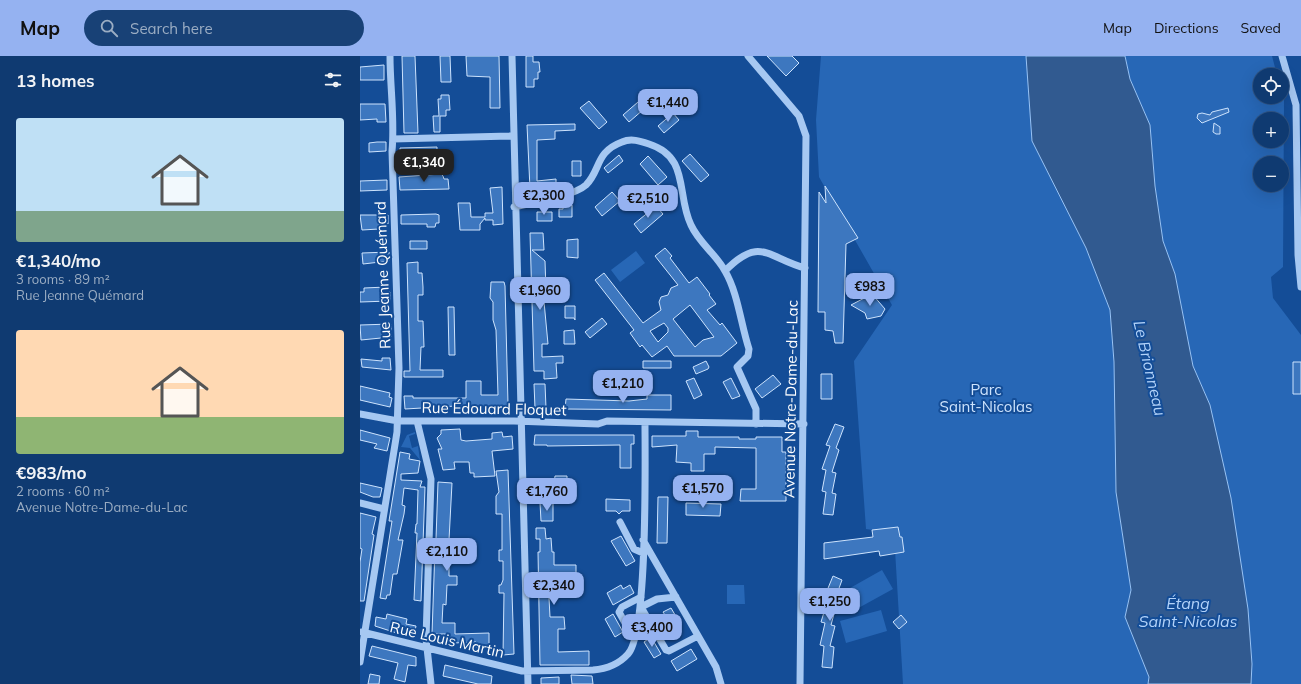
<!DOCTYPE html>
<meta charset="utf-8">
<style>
:root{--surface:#0f3a71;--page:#184176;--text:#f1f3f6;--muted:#9badc3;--line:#2f5484;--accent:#95b2f1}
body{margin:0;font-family:Mulish,sans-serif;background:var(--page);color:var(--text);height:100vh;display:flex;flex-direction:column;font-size:15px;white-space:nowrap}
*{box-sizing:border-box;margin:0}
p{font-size:13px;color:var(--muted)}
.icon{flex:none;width:22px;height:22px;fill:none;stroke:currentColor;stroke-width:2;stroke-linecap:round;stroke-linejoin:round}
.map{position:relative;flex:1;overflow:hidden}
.side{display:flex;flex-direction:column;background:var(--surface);width:360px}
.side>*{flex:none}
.controls{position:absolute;left:893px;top:12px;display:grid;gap:8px}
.controls a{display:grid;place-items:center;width:36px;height:36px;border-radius:50%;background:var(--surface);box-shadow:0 4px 16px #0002,0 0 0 1px var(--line);font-size:20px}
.price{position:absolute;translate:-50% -34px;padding:0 9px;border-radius:8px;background:var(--accent);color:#111;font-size:13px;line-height:26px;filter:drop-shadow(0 1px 2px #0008)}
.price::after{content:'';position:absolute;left:50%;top:24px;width:12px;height:9px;margin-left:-6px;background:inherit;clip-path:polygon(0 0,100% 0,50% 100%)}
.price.selected{background:#222;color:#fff}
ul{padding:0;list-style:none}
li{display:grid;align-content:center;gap:8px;height:212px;padding:0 16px}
li span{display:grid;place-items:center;height:124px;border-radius:4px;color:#555}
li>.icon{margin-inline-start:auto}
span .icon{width:72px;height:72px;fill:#fffc;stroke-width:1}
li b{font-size:17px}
h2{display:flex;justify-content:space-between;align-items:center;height:48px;padding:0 16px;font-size:17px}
header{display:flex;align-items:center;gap:24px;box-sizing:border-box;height:56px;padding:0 20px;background:var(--accent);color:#111}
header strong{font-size:19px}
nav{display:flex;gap:22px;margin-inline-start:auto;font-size:14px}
.search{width:280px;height:36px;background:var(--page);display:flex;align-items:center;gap:10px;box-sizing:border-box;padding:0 14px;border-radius:22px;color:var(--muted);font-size:15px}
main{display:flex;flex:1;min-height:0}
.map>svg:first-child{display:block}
.green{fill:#2767b6;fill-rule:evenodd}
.water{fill:#315a90;stroke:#98c3f5}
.building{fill:#3d77bf;stroke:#cde3fd;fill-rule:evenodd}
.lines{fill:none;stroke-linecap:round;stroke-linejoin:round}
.minor{stroke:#a6c8f2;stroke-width:7}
.labels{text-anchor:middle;stroke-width:4;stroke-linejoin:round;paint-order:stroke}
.street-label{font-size:15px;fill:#fff;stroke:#144d97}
.park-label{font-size:15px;fill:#cde3fd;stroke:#144d97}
.water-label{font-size:16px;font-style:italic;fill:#b2d2f9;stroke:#144d97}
</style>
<header>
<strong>Map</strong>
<div class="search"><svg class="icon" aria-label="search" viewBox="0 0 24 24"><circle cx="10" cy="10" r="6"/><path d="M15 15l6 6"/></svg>Search here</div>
<nav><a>Map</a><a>Directions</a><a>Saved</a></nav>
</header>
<main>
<section class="side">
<h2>13 homes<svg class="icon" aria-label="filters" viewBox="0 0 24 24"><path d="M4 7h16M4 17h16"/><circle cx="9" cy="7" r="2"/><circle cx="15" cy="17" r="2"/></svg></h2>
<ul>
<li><span style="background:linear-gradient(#bfe0f5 75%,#7fa58c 0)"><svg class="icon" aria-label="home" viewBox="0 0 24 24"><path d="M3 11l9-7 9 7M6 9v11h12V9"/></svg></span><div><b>€1,340/mo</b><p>3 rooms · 89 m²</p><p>Rue Jeanne Quémard</p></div></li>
<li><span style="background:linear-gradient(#ffd9b3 70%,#8fb573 0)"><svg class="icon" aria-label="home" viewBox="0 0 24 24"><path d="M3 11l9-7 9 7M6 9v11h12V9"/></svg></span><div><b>€983/mo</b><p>2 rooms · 60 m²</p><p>Avenue Notre-Dame-du-Lac</p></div></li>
</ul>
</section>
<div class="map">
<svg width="941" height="628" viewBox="0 0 941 628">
<rect width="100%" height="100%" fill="#144d97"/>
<path class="green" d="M461,0H666L669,28L726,192L750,254L754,306L756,436L771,534L765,561L789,621L788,628H543L534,477L506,473L494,305L532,249L459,121L456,64Z
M765,0H912L917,19H900V41H922V37L924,44L923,211L911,221L913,242L941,279V306H933V338H941V628H891L892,608L888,553L850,349L833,310L815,218L803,185L795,130L790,69L770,23ZM900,63H922V85H900ZM900,107H922V129H900Z
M276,195L285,207L260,226L251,214Z
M55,376V378L49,380L52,392L58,390L60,404L50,392L41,391L47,379Z
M522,514L533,533L493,555L483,536Z
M367,529H384L385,548H367Z
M521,554L527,575L486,587L480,565Z"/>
<path class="water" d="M666,0H765L770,23L790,69L795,130L803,185L815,218L833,310L850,349L871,442L888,553L892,608L891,628H788L789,621L765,561L771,534L756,436L754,306L750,254L726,192L672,85Z"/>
<path class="building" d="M42,0H55L58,77H44Z
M80,0H90L91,26H81Z
M106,0H139L140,52H130V21L107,20Z
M166,0H173V6H179L180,16H178V23H174V31H166Z
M407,0H432L439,7L426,20Z
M24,9V24H0V11Z
M81,39H89L90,54H86V60H80V76H74L73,60H79L78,43H81Z
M229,45L247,66L239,73L220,52Z
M278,46L284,53L269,66L263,59Z
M0,48H25L26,66H17V63L0,64Z
M868,52L869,56L842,67L837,62L838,58L842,57L850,59L852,56Z
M313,57L319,64L304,77L298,70Z
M854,67L860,71V78H856L853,76Z
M215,68V74L195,75V83L177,84V125L196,123V132L170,133L167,69Z
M17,86H26V95L9,96V87Z
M77,91V97L40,98V92Z
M330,98L349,119L341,126L322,105Z
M259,99L263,105L248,117L244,112Z
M288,100L307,121L298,129L280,108Z
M212,105H221V120H212Z
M81,118L83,120L84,123H88L89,133L40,134L39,121Z
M27,124V134L0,135V125Z
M465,130L498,182L486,188L483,287H475L473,275L465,274V256H458L459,136L466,147Z
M142,131L143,168L133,169V164H125V162L120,168V174H100L98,147H110L111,161H125V157H133L130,132Z
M252,136L260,145L242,160L235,151Z
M203,149H212V161H199V153H203Z
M296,150L303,158L281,177L274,168Z
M177,156H192V165H177Z
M76,158L79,159V167H76L75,171H67V168H41V159Z
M0,159H28V168H19V173L2,174Z
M170,177H183L184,194H172L185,205L186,235H183L188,288H182V301L203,300V307H196L197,322L184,323V315H174Z
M218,183V202L207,201V184Z
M50,185H67V193H50Z
M305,192L312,200L310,202L329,227L337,221L350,238L349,239L356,248L347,254L360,269L362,267L377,287L361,300H314L307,290L292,301L282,289L280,291L270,277L274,274L235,224L244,217L283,267L301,254L299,246L301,241L308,239L311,232L318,229L295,200ZM330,249L354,281L343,284L335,291L313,263ZM304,267L308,272V276L298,286L290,275Z
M29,196V205L3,208L2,197Z
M58,206V217H62L63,231V239H58V265H63L64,291H61L60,314H83V321H44V315H50L47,207Z
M131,226H144L145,230L148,348L143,352L96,350L45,353L44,340H53V342H106V325H121V339H138L136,274L133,264V246L130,242Z
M26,231V236H30V245L0,246V236H4V232Z
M512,238L525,253L521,260L507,263L505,257L491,249Z
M205,250H215V264L214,262H205Z
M88,251H94L95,299H89Z
M242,262L247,268L230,282L225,276Z
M31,268V281L1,284L0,269Z
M214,274L215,288H204V275Z
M22,302H30L31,314L2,311L1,303L22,305Z
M283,305H311V312H283Z
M346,305L349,311L348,313L336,318L333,311Z
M933,306H941V338H933Z
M461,318H472V343H461Z
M413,319L421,328L402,342L395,333Z
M334,322L342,339L334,343L326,325Z
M371,322L380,340L372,343L363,326Z
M174,328H185L186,352H175Z
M0,330L30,337L29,341L32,342L30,351L0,344Z
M287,339H311V354L205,353L206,343L269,345L287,343Z
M475,368L484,371L476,392L479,394L472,416L476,417L472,437L476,438L473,459L463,458L466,436L462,435L466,414L462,413L470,390L466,389Z
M100,373L101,384L106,385L132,383V377L142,376L143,381L152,380L153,393L132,395L135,420L114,421V417H110L109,406H94L95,413L83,414L78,393H82L77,382L81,378V374Z
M0,374L30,382L27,395L14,392L17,388L0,384Z
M326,375H338V381H379V383H396V381H422V396H426V445H380L381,433H396V392L355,391V398H344V415H331V407L316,406L317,389L292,391V380H326Z
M175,379H274V388H271V412H260V389L187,390V389H174Z
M40,396L50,398L49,403L60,405L58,417L41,418V424L62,425L60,431H65L61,545L54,544L57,477H55L56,468H57L58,434L44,432L42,449L45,450L44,458L38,484H43L37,518H33L30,539H27L26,543L20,542L32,465H29Z
M148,414L154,598L143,599L144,537H139V529H141L143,524V505H139V494H142V458H136V440L139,436L136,415Z
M195,420H207V436H193Z
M78,426L92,427L89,484H99L98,500H90L89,502V520H97V529H87L86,549L83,548L82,567H95V578L129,577V591H116V586L94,587V585H89V578H72L75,492L79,493L76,483Z
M0,427L22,432L20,441H13L0,436Z
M331,428H362V435H331Z
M298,441H308L307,487H297Z
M246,443L270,444V455H262L259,458L256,455H246Z
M180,447H193V465H181Z
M326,447L361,448L360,460L326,459Z
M0,457L16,461L12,478L14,479L4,545H0V506L2,493L0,492Z
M538,471L540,481H542L544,496L520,500L519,495L464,503V487L513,481L512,474Z
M176,472H185L186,483L191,482L192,496H194V509H216V529H194L195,542H189L190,561H204L205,573H198V596L229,595V609H180L178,496H180V483H176Z
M261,480L275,505L266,510L251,485Z
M473,520L482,524L474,546L477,547L471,569L475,570L470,590L474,591L472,612L462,611L464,590L460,589L465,567L461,566L468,543L464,542Z
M261,529L263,533L270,529L274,537L253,549L247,537Z
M311,552L321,569L314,573L303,556Z
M27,558L47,563L46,568L56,570L54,580L47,578L46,580L15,570L16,561L26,563Z
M253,558L263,576L255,581L245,563Z
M541,559L547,566L539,573L533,566Z
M291,581L301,598L294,602L284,586Z
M12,590L56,601V610L48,609L45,626L34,623L38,607L9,600Z
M331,593L337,603L317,615L311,605Z
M85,609L132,620L131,628H118L83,620Z
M10,618L20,620L19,628H8Z
M211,619L232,620L233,628H212Z
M199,621V628H181V622Z"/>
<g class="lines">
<path class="minor" d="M152,0L168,628
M388,0L439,60L446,80L440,628
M922,0L936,49L938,199L941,231
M33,83L153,80
M154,151C172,147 214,140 226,129C241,114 235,96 262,86C271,82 280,85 289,88C330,101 316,138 331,169C339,187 356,198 365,215C378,237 381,269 389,293L388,300L377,311L396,353V368
M365,215C400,179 408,202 445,212
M0,358L38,365H154L238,368L247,365L444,368
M57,365L71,423L66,583L71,628
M0,447L24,453
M260,466L274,493L283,497
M283,484L356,611L361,628
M316,541L297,543L281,551L306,594L309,595L338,580
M2,576L162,615L233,614C246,613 259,608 268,598C288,577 285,404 285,367
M277,579L269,574L259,556L262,551L281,541
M0,606L37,376L39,312L32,95C35,63 30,32 30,0"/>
</g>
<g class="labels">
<g class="street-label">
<text transform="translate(23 219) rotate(-92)" y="5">Rue Jeanne Quémard</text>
<text transform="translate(431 343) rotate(-89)" y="5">Avenue Notre-Dame-du-Lac</text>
<text transform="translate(134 353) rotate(1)" y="5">Rue Édouard Floquet</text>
<text transform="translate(87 584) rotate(13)" y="5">Rue Louis Martin</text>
</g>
<g class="park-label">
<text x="626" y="339">Parc<tspan x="626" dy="17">Saint-Nicolas</tspan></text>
</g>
<g class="water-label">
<text transform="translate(790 312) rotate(77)" y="6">Le Brionneau</text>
<text x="828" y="553">Étang<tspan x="828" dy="18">Saint-Nicolas</tspan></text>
</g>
</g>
</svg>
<div class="controls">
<a><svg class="icon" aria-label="locate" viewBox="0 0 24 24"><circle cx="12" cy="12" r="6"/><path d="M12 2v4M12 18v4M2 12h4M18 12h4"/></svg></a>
<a>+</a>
<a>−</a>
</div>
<b class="price" style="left:308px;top:67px">€1,440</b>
<b class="price selected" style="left:64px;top:127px">€1,340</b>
<b class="price" style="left:184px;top:160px">€2,300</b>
<b class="price" style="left:288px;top:163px">€2,510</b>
<b class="price" style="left:510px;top:251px">€983</b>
<b class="price" style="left:180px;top:255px">€1,960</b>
<b class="price" style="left:263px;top:348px">€1,210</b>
<b class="price" style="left:343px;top:453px">€1,570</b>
<b class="price" style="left:187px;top:456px">€1,760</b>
<b class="price" style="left:87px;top:516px">€2,110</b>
<b class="price" style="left:194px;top:550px">€2,340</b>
<b class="price" style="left:470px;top:566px">€1,250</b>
<b class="price" style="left:292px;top:592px">€3,400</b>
</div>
</main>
